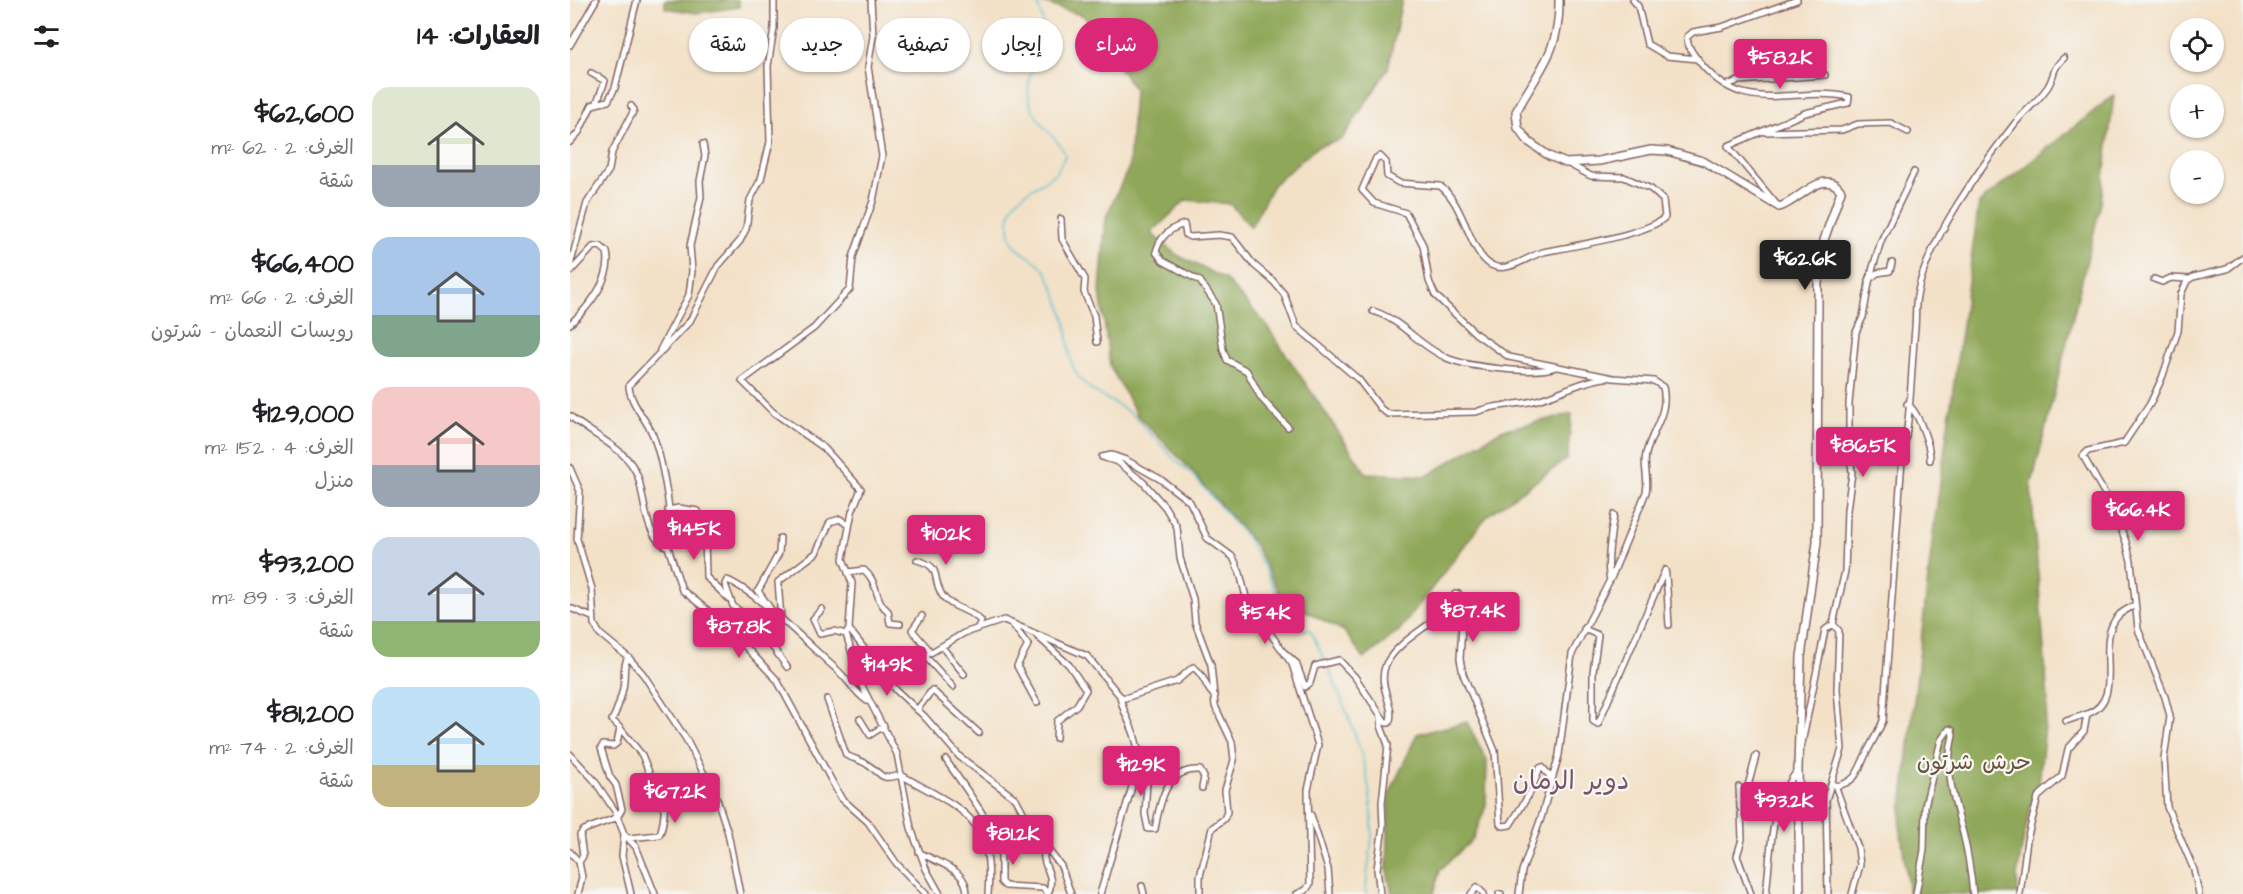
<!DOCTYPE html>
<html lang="ar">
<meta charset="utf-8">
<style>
:root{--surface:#fff;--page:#f6f6f6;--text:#202124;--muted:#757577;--accent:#db2777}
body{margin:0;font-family:"Architects Daughter","Playpen Sans Arabic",sans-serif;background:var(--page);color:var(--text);direction:rtl;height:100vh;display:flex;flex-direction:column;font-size:22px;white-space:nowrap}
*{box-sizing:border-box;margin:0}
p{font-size:20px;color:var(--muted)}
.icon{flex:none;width:33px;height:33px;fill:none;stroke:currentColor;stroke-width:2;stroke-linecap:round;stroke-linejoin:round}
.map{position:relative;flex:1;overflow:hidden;direction:ltr}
.drawer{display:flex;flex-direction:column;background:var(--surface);width:570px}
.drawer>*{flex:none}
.banner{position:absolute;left:18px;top:18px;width:570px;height:54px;direction:rtl;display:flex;gap:12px}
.controls{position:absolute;left:1600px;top:18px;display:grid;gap:12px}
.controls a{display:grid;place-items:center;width:54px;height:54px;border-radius:50%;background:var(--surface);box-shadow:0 2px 4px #0004;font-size:30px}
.price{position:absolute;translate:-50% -51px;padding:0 14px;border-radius:6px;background:var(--accent);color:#fff;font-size:20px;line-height:39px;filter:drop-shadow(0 2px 3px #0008)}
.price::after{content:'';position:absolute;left:50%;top:36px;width:18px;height:14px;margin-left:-9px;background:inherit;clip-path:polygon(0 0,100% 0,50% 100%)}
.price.current{background:#222;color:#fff}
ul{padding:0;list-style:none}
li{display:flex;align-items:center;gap:18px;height:150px;padding:0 30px}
li span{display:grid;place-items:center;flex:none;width:168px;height:120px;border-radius:18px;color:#555}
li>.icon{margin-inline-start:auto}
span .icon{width:72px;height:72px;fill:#fffc;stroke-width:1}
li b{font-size:26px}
h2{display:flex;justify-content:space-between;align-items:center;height:72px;padding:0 30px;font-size:26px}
.pill{padding:0 21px;border-radius:27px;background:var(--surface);box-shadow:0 2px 4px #0004;font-size:21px;line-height:54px}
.pill.current{background:var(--accent);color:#fff}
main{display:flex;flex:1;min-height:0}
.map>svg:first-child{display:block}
.forest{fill:#8fa759;stroke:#6c6342;stroke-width:1.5}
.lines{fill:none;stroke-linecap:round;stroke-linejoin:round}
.stream{stroke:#54bed0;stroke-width:1.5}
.minor-casing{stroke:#856362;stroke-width:8}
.major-casing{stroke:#856362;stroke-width:10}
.minor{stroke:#fff;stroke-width:5}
.major{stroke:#fff;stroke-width:7}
.labels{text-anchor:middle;stroke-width:4.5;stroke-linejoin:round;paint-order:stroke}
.park-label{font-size:22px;fill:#6a503c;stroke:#f6f6f2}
.quarter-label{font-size:26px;fill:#7b5469;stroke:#f6f6f2}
</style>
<main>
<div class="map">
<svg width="1673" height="894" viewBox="0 0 1673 894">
<rect width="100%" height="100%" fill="#f6f6f2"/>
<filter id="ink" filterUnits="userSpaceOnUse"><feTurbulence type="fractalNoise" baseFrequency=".0167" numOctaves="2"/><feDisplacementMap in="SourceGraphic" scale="12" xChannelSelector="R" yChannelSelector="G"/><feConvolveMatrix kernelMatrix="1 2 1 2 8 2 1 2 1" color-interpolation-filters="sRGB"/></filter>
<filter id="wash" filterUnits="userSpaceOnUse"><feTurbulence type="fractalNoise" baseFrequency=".008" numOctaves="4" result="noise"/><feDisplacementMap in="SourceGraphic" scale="24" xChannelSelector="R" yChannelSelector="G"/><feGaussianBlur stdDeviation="1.35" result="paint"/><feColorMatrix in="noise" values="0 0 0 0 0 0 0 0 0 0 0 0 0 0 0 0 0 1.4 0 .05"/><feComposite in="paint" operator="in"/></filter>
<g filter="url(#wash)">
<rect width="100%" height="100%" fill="#f3e1c7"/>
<path class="forest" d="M95,0H168L169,7L127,13L95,8Z
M473,0H832L818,69L772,139L747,147L703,185L681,227L660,204L616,200L581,233L607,255L655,279L694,322L796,473L857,476L931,430L1002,414L997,459L918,515L829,631L794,659L774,631L726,606L709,593L685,545L619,468L567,415L540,366L530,291L536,217L559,167L564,89L514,16L473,3Z
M1544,95L1531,203L1461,487L1478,699L1469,783L1460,806L1447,874L1448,894H1339L1330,825L1364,526L1409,203Z
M897,722L917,760L916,806L903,839L870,870L864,894H822L817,871L819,795L847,734Z"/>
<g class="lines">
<path class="stream" d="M465,0C490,44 453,59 459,98C462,122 494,142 495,156C492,161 490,168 486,172C472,186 443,193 440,214C433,257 464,251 476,272C485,288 491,305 496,323C499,340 497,357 506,373C518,394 546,401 564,416L605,460L621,473L676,536L696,571L717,619L728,629L740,630L755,661
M757,665C781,722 804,771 802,834C801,854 796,874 796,894"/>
</g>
</g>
<g filter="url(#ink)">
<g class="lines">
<g class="minor-casing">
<path id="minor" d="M1063,0L1068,6L1077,44L1097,56L1128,59
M0,45L26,0
M21,73L35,81L27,102
M1157,85L1168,81L1255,75
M1195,132L1272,130L1288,124L1321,123L1338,132
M0,142L9,132L22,105L38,101L45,88L67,0
M1208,206L1158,146L1235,113L1278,103L1279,97C1224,85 1177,118 1132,65C1126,57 1117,48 1117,37L1123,32L1152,27L1227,0
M491,219L492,239L515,279L514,292L524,316L527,342
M0,266L17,203L39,170L42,152L64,110L61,106
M0,272L23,247L30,246L37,252C43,278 18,308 0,324
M1584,279L1592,282L1601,278L1619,279
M1299,280L1307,273L1320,271L1322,263
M803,311C832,320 850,347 877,358C897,367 965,375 986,367
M90,350L119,295L122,271L120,246L131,197L130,181L135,156L133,144
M1337,404C1348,410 1361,448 1360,460
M0,416C21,435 58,448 68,477C75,497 74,539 98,547L112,590L151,621L207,680L271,798L298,822L327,864L356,894
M718,427L691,398L677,371L657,360L653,349L646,304L630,281L593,261L586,252C589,238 600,228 614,224L616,235L620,237L649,235L662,237L684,265L703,281L714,294L726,326L789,380L811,409L818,414L906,412C925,404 943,406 963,401C988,395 1009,381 1035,378
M532,457L542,455L556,460L590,479L620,502L637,538L663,557L670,573L677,601L722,664L748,745L738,790L740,884L736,890L727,894
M535,458L548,462L573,482L595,507L607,527L610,558L623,599L625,622L641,665L645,706L662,742L664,760L655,790L657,812L654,819L642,828L630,876V894
M0,468L10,491L7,539L22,589L24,624L30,634L58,657L73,674L116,739L147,799L158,833L170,894
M98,510L109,508L128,511L135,532L136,577L159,599
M98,547C106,527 91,452 81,431C74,417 59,401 59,385L120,321L148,266L170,241L176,229L180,200L191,179L200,142L198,66L204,28V0
M347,560C373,567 361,577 372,595C380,608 400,609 411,621L408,627
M278,572L294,570C309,582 304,601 318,611L320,623L330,624
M1040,580C1036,566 1041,531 1044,515
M0,608L22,617
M200,608L188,591L209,553L210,538
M252,609L243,619L250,634L264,631L276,634
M352,616L342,630L361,652
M211,618L208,582L246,553L260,522L270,519L279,526
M443,625L458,645L447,666L467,703
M279,629L282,583L273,559L282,512L291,489L254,448L203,412L172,381L244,328L280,289L283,257L303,201L312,156L298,67L303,36L301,0
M1014,629L1028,635L1023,672V721L1028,724L1095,570C1097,574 1098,615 1099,625
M467,636L499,665L516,690L507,705L487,721L486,738
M372,647L394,674
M715,653L726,663L735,687L740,683L745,666L769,660L785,677L816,723H819C827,707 806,687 816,664C832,634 873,624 885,594H889L893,609L890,659L893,674L925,751L930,824L933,826L940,825L960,793L970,768L972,767L979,775L981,783
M355,656L383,687
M306,663H334L350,659L394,633L434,620L517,656L550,696L555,698L607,681L623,667C636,675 635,690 645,696
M217,667L186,624L163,606L155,584L157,580C187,592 239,645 265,668C277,678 284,692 297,701
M257,699L276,755C283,759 292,760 298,765C314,775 309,781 331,775C390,809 424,815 418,894
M347,710L362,690L409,733
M290,719L300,735L314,726
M1496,721L1517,714
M50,728L72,755L93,807
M1231,748L1255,630L1263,624
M567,751L588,753L589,756L577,782L575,814L578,829H585C590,801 596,768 630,770L634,777L632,788
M0,754L24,780L45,811L54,834L66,847L85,894
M376,760C387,777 427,829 426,846
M1265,785L1288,848L1290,865L1282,894
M1266,786C1288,782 1288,769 1297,752C1302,742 1308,732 1313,721L1332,459C1341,417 1341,371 1345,328C1346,317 1345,306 1347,296C1356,242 1412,165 1446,122C1456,110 1468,101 1477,88C1485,77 1481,69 1494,58
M1169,787L1170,808
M741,815L758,869L760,894
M48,816L52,809L46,785L40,777L31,748L33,745L43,746L47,743L50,728L42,720C47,712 54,689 54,680C55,670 53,666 58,657
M411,831L431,852V882L435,886L473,888L478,894C487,872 469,867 475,848
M54,834L52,856L61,894
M59,838L89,835C95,827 93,806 97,793L138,781
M0,852L9,862
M349,852C368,864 397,868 397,894
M572,886L574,894
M8,894L12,877L9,862L13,856L10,835L14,830L48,817
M370,894L356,869L341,828L327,754L292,686L276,634L279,629L327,691L354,716L390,757L446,799L464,832L491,866L501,894
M530,894L564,780C567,768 570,753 566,741C562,724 553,714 550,696
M810,894L807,869L813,826L812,803L818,745L811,726V716
M901,894L907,887L914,894
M929,894H931
M949,894L952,871L971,818L989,755L1002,654L1042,576L1076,492C1079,480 1073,466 1076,454C1082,429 1099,414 1093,387L1084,381L1043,378L939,357L906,334L865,295L859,281L853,245L836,213L804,203L792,190L806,158L810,156L816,162L817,176L829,183L870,186C894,203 900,254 921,265C937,274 958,256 973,252C998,247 1080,234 1095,217L1093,200L1081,189L1054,177L1021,176L997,163
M1181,894L1167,856L1172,839L1171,812L1186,756
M1196,894C1202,845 1198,812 1228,769
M1258,894L1256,800L1272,749L1267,690L1269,631L1263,624L1275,571L1277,510L1282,473L1279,442V403L1286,332L1293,317L1300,277L1311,241L1344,172
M1346,894L1354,850L1355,806L1371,740L1379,729L1382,730L1383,736C1374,771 1384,800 1393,833C1398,853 1401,874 1403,894
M1450,894L1457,840L1468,797L1492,776L1498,749L1514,731L1517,714C1558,699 1522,642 1549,615C1553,611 1560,608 1565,605
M1629,894L1624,870L1597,807L1594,759L1600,716L1595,697L1568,629L1561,561L1556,542L1543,508L1513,456L1518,451L1554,443L1580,404L1592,378L1608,331L1611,294L1617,281L1623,277L1657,269L1673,257"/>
</g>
<g class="major-casing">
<path id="major" d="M989,0C990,52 969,69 946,112L948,128L959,142L979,156L996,163L1029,161L1081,150L1097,151L1133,161L1209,207C1226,204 1254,165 1271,191L1254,240L1248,284L1247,542L1231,657L1228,769L1230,894"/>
</g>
<use href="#minor" class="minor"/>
<use href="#major" class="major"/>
</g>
</g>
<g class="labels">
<g class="park-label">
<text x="1404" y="769">حرش شرتون</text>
</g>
<g class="quarter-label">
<text x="1001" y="789">دوير الرمان</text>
</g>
</g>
</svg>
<div class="controls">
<a><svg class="icon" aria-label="locate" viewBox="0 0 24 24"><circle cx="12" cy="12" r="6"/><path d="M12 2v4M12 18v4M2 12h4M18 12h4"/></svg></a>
<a>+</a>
<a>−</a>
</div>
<b class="price" style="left:1210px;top:90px">$58.2K</b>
<b class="price current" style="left:1235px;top:291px">$62.6K</b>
<b class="price" style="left:1293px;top:478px">$86.5K</b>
<b class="price" style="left:1568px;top:542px">$66.4K</b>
<b class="price" style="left:124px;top:561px">$145K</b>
<b class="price" style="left:376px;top:566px">$102K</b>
<b class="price" style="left:903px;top:643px">$87.4K</b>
<b class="price" style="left:695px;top:645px">$54K</b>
<b class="price" style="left:169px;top:659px">$87.8K</b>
<b class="price" style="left:317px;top:697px">$149K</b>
<b class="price" style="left:571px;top:797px">$129K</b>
<b class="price" style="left:105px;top:824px">$67.2K</b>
<b class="price" style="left:1214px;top:833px">$93.2K</b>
<b class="price" style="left:443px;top:866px">$81.2K</b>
<div class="banner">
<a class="pill current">شراء</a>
<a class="pill">إيجار</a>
<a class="pill">تصفية</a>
<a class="pill">جديد</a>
<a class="pill">شقة</a>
</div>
</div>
<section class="drawer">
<h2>العقارات: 14<svg class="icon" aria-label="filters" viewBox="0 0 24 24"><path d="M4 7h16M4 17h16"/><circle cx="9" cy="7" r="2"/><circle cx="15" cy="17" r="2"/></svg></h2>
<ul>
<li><span style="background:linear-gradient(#dfe7d0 65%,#9aa5b1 0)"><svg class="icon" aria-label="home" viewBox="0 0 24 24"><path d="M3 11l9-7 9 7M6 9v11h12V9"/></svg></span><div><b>$62,600</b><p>الغرف: 2 · 62 m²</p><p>شقة</p></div></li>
<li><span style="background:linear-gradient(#a9c7e8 65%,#7fa58c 0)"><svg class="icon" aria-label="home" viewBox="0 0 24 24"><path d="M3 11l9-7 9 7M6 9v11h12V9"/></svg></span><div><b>$66,400</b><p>الغرف: 2 · 66 m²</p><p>رويسات النعمان - شرتون</p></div></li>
<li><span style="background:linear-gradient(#f6c9c9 65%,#9aa5b1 0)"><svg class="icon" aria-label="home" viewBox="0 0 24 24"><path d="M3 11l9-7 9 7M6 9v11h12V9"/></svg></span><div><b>$129,000</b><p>الغرف: 4 · 152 m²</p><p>منزل</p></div></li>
<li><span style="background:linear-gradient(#c9d6e8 70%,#8fb573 0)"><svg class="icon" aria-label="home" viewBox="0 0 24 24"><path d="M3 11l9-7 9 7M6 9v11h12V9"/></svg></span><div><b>$93,200</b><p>الغرف: 3 · 89 m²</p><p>شقة</p></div></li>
<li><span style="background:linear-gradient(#bfe0f5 65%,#c2b280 0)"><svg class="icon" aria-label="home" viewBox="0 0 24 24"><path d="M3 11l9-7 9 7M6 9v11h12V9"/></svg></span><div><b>$81,200</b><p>الغرف: 2 · 74 m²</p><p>شقة</p></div></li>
</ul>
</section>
</main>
